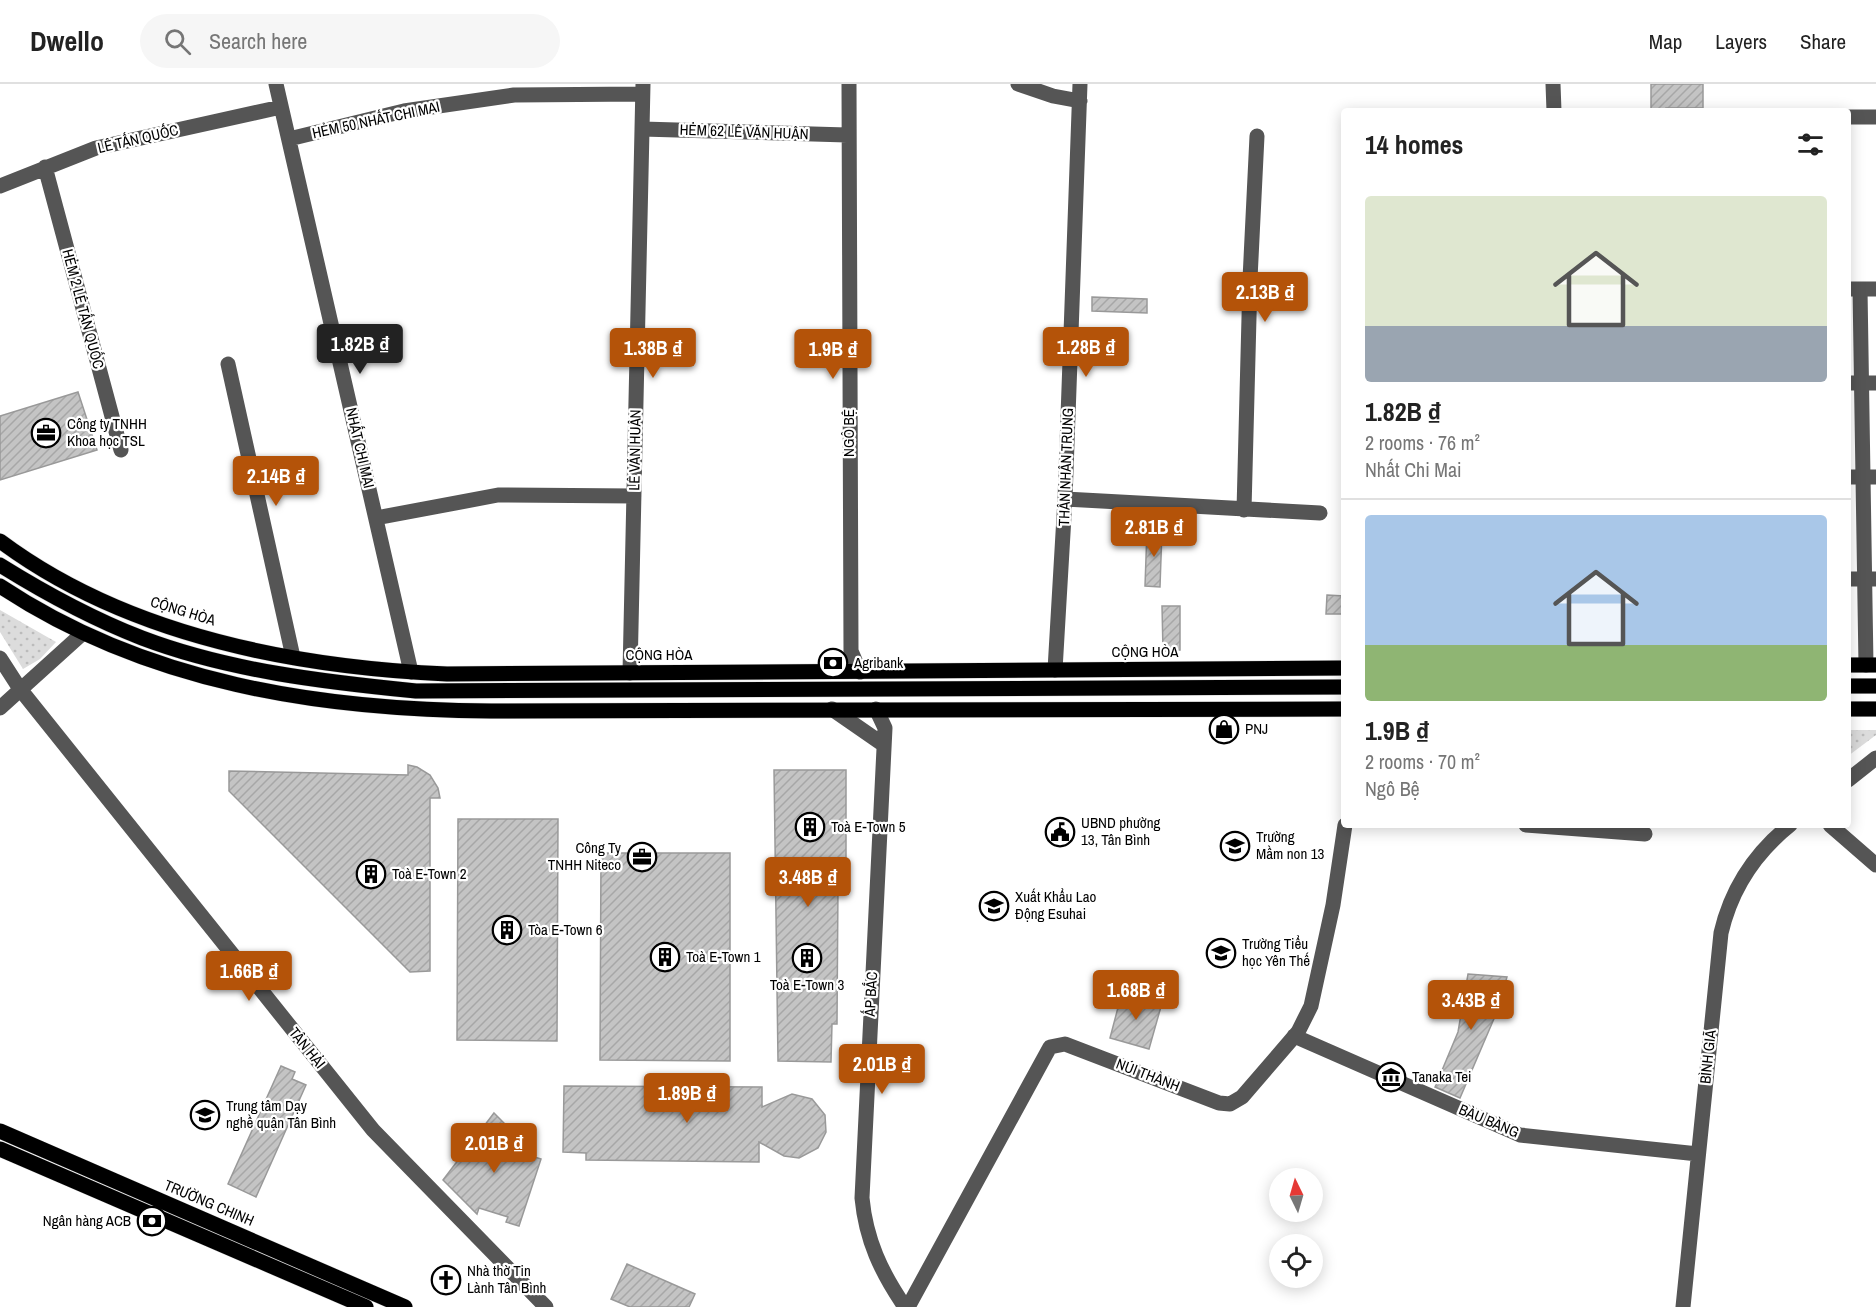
<!DOCTYPE html>
<meta charset="utf-8">
<style>
:root{--surface:#fff;--page:#f6f6f6;--text:#222;--muted:#767676;--line:#e0e0e0;--accent:#b45309}
body{margin:0;font-family:"Archivo Narrow",sans-serif;background:var(--page);color:var(--text);height:100vh;display:flex;flex-direction:column;font-size:22px;white-space:nowrap}
*{box-sizing:border-box;margin:0}
p{font-size:20px;color:var(--muted)}
.icon{flex:none;width:33px;height:33px;fill:none;stroke:currentColor;stroke-width:2;stroke-linecap:round;stroke-linejoin:round}
.map{position:relative;flex:1;overflow:hidden}
.drawer{position:absolute;left:1341px;top:24px;width:510px;height:720px;display:flex;flex-direction:column;background:var(--surface);border-radius:6px;box-shadow:0 3px 15px #0003}
.drawer>*{flex:none}
.needle{width:39px;rotate:355deg}
.controls{position:absolute;left:1269px;top:1084px;display:grid;gap:12px}
.controls a{display:grid;place-items:center;width:54px;height:54px;border-radius:50%;background:var(--surface);box-shadow:0 3px 15px #0003;font-size:30px}
.price{position:absolute;translate:-50% -51px;padding:0 14px;border-radius:6px;background:var(--accent);color:#fff;font-size:20px;line-height:39px;filter:drop-shadow(0 2px 3px #0008)}
.price::after{content:'';position:absolute;left:50%;top:36px;width:18px;height:14px;margin-left:-9px;background:inherit;clip-path:polygon(0 0,100% 0,50% 100%)}
.price.current{background:#222;color:#fff}
ul{padding:0;list-style:none}
li{display:grid;align-content:center;gap:12px;height:318px;padding:0 24px}
li+li{border-top:2px solid var(--line)}
li span{display:grid;place-items:center;height:186px;border-radius:6px;color:#555}
li>.icon{margin-inline-start:auto}
span .icon{width:108px;height:108px;fill:#fffc;stroke-width:1}
li b{font-size:26px}
h2{display:flex;justify-content:space-between;align-items:center;height:72px;padding:0 24px;font-size:26px}
header{display:flex;align-items:center;gap:36px;box-sizing:border-box;height:84px;padding:0 30px;background:var(--surface);border-bottom:2px solid var(--line)}
header strong{font-size:28px}
nav{display:flex;gap:33px;margin-inline-start:auto;font-size:21px}
.search{width:420px;height:54px;background:var(--page);display:flex;align-items:center;gap:15px;box-sizing:border-box;padding:0 21px;border-radius:33px;color:var(--muted);font-size:22px}
.map>svg:first-child{display:block}
.green{fill:url(#green-dots)}
.building{fill:url(#building-hatch);stroke:#999;stroke-width:1.5}
.lines{fill:none;stroke-linecap:round;stroke-linejoin:round}
.major-casing{stroke:#dbdbdb;stroke-width:16}
.minor{stroke:#555;stroke-width:15}
.major{stroke:#000;stroke-width:15}
.labels{text-anchor:middle;stroke-width:4.5;stroke-linejoin:round;paint-order:stroke}
.street-label{font-size:15px;fill:#000;stroke:#fff}
.poi-label{font-size:15px;fill:#000;stroke:#fff;text-anchor:start}
</style>
<header>
<strong>Dwello</strong>
<div class="search"><svg class="icon" aria-label="search" viewBox="0 0 24 24"><circle cx="10" cy="10" r="6"/><path d="M15 15l6 6"/></svg>Search here</div>
<nav><a>Map</a><a>Layers</a><a>Share</a></nav>
</header>
<div class="map">
<svg width="1876" height="1223" viewBox="0 0 1876 1223">
<defs>
<pattern id="green-dots" width="8" height="8" patternUnits="userSpaceOnUse" patternTransform="scale(1.5)"><rect width="8" height="8" fill="#dcdcdc"/><path d="M2 2h.1M6 6h.1" fill="none" stroke="#bbb" stroke-width="1.8" stroke-linecap="round"/></pattern>
<pattern id="building-hatch" width="6" height="6" patternUnits="userSpaceOnUse" patternTransform="scale(1.5)"><rect width="6" height="6" fill="#c4c4c4"/><path d="M-1 1l2-2M0 6l6-6M5 7l2-2" fill="none" stroke="#a7a7a7"/></pattern>
</defs>
<rect width="100%" height="100%" fill="#fff"/>
<path class="green" d="M0,526L56,558L40,575L23,585L0,548Z
M1848,646H1876V651L1848,672Z"/>
<path class="building" d="M1651,0H1703V24H1666V27H1651Z
M1092,213L1147,215V229L1092,227Z
M78,308L97,366L0,396V332Z
M1147,445L1162,446L1160,503L1145,502Z
M1327,511L1344,512V530H1326Z
M1162,522H1180V566L1163,567Z
M408,681L417,683L430,691L438,704L440,714H430V887L410,888L229,707V687L408,691Z
M774,686H846V801H838L837,940H832L831,978L778,977Z
M458,735H558L557,957L457,956Z
M601,769H730V977L600,976Z
M1468,890L1507,893L1496,930L1460,1014L1435,1003L1458,948Z
M1121,912L1162,919L1149,965L1110,954Z
M281,982L295,988L292,995L306,1001L256,1113L228,1100Z
M564,1002L762,1003V1023L792,1010L812,1015L825,1031L826,1048L818,1064L799,1074L784,1072L759,1058V1078L586,1076V1069L563,1068Z
M494,1029L509,1044L497,1061L541,1075L519,1142L506,1138L508,1133L479,1124L477,1130L443,1096Z
M627,1180L695,1210L689,1223H630L611,1215Z"/>
<g class="lines">
<g class="major-casing">
<path id="major" d="M0,457C126,551 293,583 447,590L1344,584
M0,481C45,509 93,535 142,554C229,587 325,598 416,607L1344,603
M0,502C146,599 320,626 491,627L1344,625
M1848,581H1876
M1848,602H1876
M1848,625H1876
M0,1047L405,1223
M0,1065L366,1223"/>
</g>
<path class="minor" d="M276,0L411,588
M849,0L851,567L860,588
M1018,0L1053,12L1080,17
M1553,0L1554,27
M1848,33H1876
M642,45L847,51
M289,55L404,27L514,11L642,10
M45,83L121,366
M0,102L96,64L281,23
M1848,205H1876
M1860,205L1866,581
M228,280L293,573
M1848,299H1876
M1848,393H1876
M1065,415L1320,429
M1244,426L1250,195L1257,52
M376,434L498,411L634,412
M1848,495H1876
M0,574L20,605L373,1046L546,1223
M1055,586L1065,415L1080,0
M630,589L643,0
M0,624L83,549
M832,625L884,661
M876,625L885,644L862,1114C866,1156 881,1188 905,1223
M1848,696L1876,674
M1526,741L1645,750
M1830,741L1876,781
M1294,952L1520,1051L1698,1070
M908,1223L1050,963L1065,960L1219,1019L1230,1020L1242,1013L1298,948L1311,922L1333,821L1345,741
M1683,1223L1721,849C1731,806 1755,769 1790,741"/>
<use href="#major" class="major"/>
</g>
<defs>
<g id="office-ring" transform="scale(1.5)"><circle r="9.5" fill="#fff" stroke="#000" stroke-width="1.5"/><path d="M-6-3h4V-5.5h4V-3h4V5H-6ZM-1-4.5V-3h2v-1.5ZM-6 0V1H6V0Z" fill="#000"/></g>
<g id="bank-ring" transform="scale(1.5)"><circle r="9.5" fill="#fff" stroke="#000" stroke-width="1.5"/><path d="M-6-4H6V4H-6ZM0-2.3a2.3 2.3 0 1 0 0 4.6a2.3 2.3 0 1 0 0-4.6Z" fill="#000"/></g>
<g id="shop-ring" transform="scale(1.5)"><circle r="9.5" fill="#fff" stroke="#000" stroke-width="1.5"/><path d="M-5-2.5h2.3a2.7 3.5 0 0 1 5.4 0H5L5.5 6h-11ZM-1.5-2.5h3a1.5 2.3 0 0 0-3 0Z" fill="#000"/></g>
<g id="building-ring" transform="scale(1.5)"><circle r="9.5" fill="#fff" stroke="#000" stroke-width="1.5"/><path d="M-4-6H4V6H1V3H-1V6H-4ZM-2.5-4.3h1.7v1.8h-1.7ZM.8-4.3h1.7v1.8H.8ZM-2.5-1h1.7V.8h-1.7ZM.8-1h1.7V.8H.8Z" fill="#000"/></g>
<g id="civic-ring" transform="scale(1.5)"><circle r="9.5" fill="#fff" stroke="#000" stroke-width="1.5"/><path d="M-.6-6.5H3V-4.5H.6V-3L4-1V1h2V6H-6V1h2V-1L-.6-3ZM-1.2 2.5V6h2.4V2.5Z" fill="#000"/></g>
<g id="school-ring" transform="scale(1.5)"><circle r="9.5" fill="#fff" stroke="#000" stroke-width="1.5"/><path d="M0-5L7-2L0 1L-7-2ZM-4 1L0 2.5L4 1V4Q0 6-4 4Z" fill="#000"/></g>
<g id="museum-ring" transform="scale(1.5)"><circle r="9.5" fill="#fff" stroke="#000" stroke-width="1.5"/><path d="M0-6L6-3V-2H-6V-3ZM-5-1h2V3h-2ZM-1-1h2V3h-2ZM3-1h2V3H3ZM-6 4H6V6H-6Z" fill="#000"/></g>
<g id="university-ring" transform="scale(1.5)"><circle r="9.5" fill="#fff" stroke="#000" stroke-width="1.5"/><path d="M0-5L7-2L0 1L-7-2ZM-4 1L0 2.5L4 1V4Q0 6-4 4Z" fill="#000"/></g>
<g id="church-ring" transform="scale(1.5)"><circle r="9.5" fill="#fff" stroke="#000" stroke-width="1.5"/><path d="M-1.2-6h2.4v3.5h3.3v2.4h-3.3V6h-2.4V-.1h-3.3v-2.4h3.3Z" fill="#000"/></g>
</defs>
<g fill-rule="evenodd">
<use href="#office-ring" x="46" y="349"/>
<use href="#bank-ring" x="833" y="579"/>
<use href="#shop-ring" x="1224" y="645"/>
<use href="#building-ring" x="810" y="743"/>
<use href="#civic-ring" x="1060" y="748"/>
<use href="#school-ring" x="1235" y="762"/>
<use href="#office-ring" x="642" y="773"/>
<use href="#building-ring" x="371" y="790"/>
<use href="#school-ring" x="994" y="822"/>
<use href="#building-ring" x="507" y="846"/>
<use href="#school-ring" x="1221" y="869"/>
<use href="#building-ring" x="665" y="873"/>
<use href="#building-ring" x="807" y="874"/>
<use href="#museum-ring" x="1391" y="993"/>
<use href="#university-ring" x="205" y="1031"/>
<use href="#bank-ring" x="152" y="1137"/>
<use href="#church-ring" x="446" y="1196"/>
</g>
<g class="labels">
<g class="street-label">
<text transform="translate(376 36) rotate(-12)" y="5">HẺM 50 NHẤT CHI MAI</text>
<text transform="translate(744 48) rotate(2)" y="5">HẺM 62 LÊ VĂN HUÂN</text>
<text transform="translate(138 55) rotate(-13)" y="5">LÊ TẤN QUỐC</text>
<text transform="translate(83 225) rotate(75)" y="5">HẺM 2 LÊ TẤN QUỐC</text>
<text transform="translate(849 349) rotate(-90)" y="5">NGÔ BỆ</text>
<text transform="translate(360 364) rotate(77)" y="5">NHẤT CHI MAI</text>
<text transform="translate(635 366) rotate(-89)" y="5">LÊ VĂN HUÂN</text>
<text transform="translate(1066 383) rotate(-88)" y="5">THÂN NHÂN TRUNG</text>
<text transform="translate(183 527) rotate(17)" y="5">CỘNG HÒA</text>
<text x="1145" y="573">CỘNG HÒA</text>
<text x="659" y="576">CỘNG HÒA</text>
<text transform="translate(871 910) rotate(-87)" y="5">ẤP BẮC</text>
<text transform="translate(307 964) rotate(51)" y="5">TÂN HẢI</text>
<text transform="translate(1708 973) rotate(-84)" y="5">BÌNH GIÃ</text>
<text transform="translate(1148 991) rotate(21)" y="5">NÚI THÀNH</text>
<text transform="translate(1489 1037) rotate(23)" y="5">BÀU BÀNG</text>
<text transform="translate(209 1119) rotate(23)" y="5">TRƯỜNG CHINH</text>
</g>
<g class="poi-label">
<text x="67" y="345">Công ty TNHH<tspan x="67" dy="17">Khoa học TSL</tspan></text>
<text x="854" y="584">Agribank</text>
<text x="1245" y="650">PNJ</text>
<text x="1081" y="744">UBND phường<tspan x="1081" dy="17">13, Tân Bình</tspan></text>
<text x="831" y="748">Toà E-Town 5</text>
<text x="1256" y="758">Trường<tspan x="1256" dy="17">Mầm non 13</tspan></text>
<text x="621" y="769" text-anchor="end">Công Ty<tspan x="621" dy="17">TNHH Niteco</tspan></text>
<text x="392" y="795">Toà E-Town 2</text>
<text x="1015" y="818">Xuất Khẩu Lao<tspan x="1015" dy="17">Động Esuhai</tspan></text>
<text x="528" y="851">Tòa E-Town 6</text>
<text x="1242" y="865">Trường Tiểu<tspan x="1242" dy="17">học Yên Thế</tspan></text>
<text x="686" y="878">Toà E-Town 1</text>
<text x="807" y="906" text-anchor="middle">Toà E-Town 3</text>
<text x="1412" y="998">Tanaka Tei</text>
<text x="226" y="1027">Trung tâm Dạy<tspan x="226" dy="17">nghề quận Tân Bình</tspan></text>
<text x="131" y="1142" text-anchor="end">Ngân hàng ACB</text>
<text x="467" y="1192">Nhà thờ Tin<tspan x="467" dy="17">Lành Tân Bình</tspan></text>
</g>
</g>
</svg>
<div class="controls">
<a><svg class="needle" viewBox="-14 -14 28 28"><path d="M0-13l5 13h-10z" fill="#e53935"/><path d="M0 13l5-13h-10z" fill="#767676"/></svg></a>
<a><svg class="icon" aria-label="locate" viewBox="0 0 24 24"><circle cx="12" cy="12" r="6"/><path d="M12 2v4M12 18v4M2 12h4M18 12h4"/></svg></a>
</div>
<b class="price" style="left:1265px;top:239px">2.13B ₫</b>
<b class="price current" style="left:360px;top:291px">1.82B ₫</b>
<b class="price" style="left:1086px;top:294px">1.28B ₫</b>
<b class="price" style="left:653px;top:295px">1.38B ₫</b>
<b class="price" style="left:833px;top:296px">1.9B ₫</b>
<b class="price" style="left:276px;top:423px">2.14B ₫</b>
<b class="price" style="left:1154px;top:474px">2.81B ₫</b>
<b class="price" style="left:808px;top:824px">3.48B ₫</b>
<b class="price" style="left:249px;top:918px">1.66B ₫</b>
<b class="price" style="left:1136px;top:937px">1.68B ₫</b>
<b class="price" style="left:1471px;top:947px">3.43B ₫</b>
<b class="price" style="left:882px;top:1011px">2.01B ₫</b>
<b class="price" style="left:687px;top:1040px">1.89B ₫</b>
<b class="price" style="left:494px;top:1090px">2.01B ₫</b>
<section class="drawer">
<h2>14 homes<svg class="icon" aria-label="filters" viewBox="0 0 24 24"><path d="M4 7h16M4 17h16"/><circle cx="9" cy="7" r="2"/><circle cx="15" cy="17" r="2"/></svg></h2>
<ul>
<li><span style="background:linear-gradient(#dfe7d0 70%,#9aa5b1 0)"><svg class="icon" aria-label="home" viewBox="0 0 24 24"><path d="M3 11l9-7 9 7M6 9v11h12V9"/></svg></span><div><b>1.82B ₫</b><p>2 rooms · 76 m²</p><p>Nhất Chi Mai</p></div></li>
<li><span style="background:linear-gradient(#a9c7e8 70%,#8fb573 0)"><svg class="icon" aria-label="home" viewBox="0 0 24 24"><path d="M3 11l9-7 9 7M6 9v11h12V9"/></svg></span><div><b>1.9B ₫</b><p>2 rooms · 70 m²</p><p>Ngô Bệ</p></div></li>
</ul>
</section>
</div>
